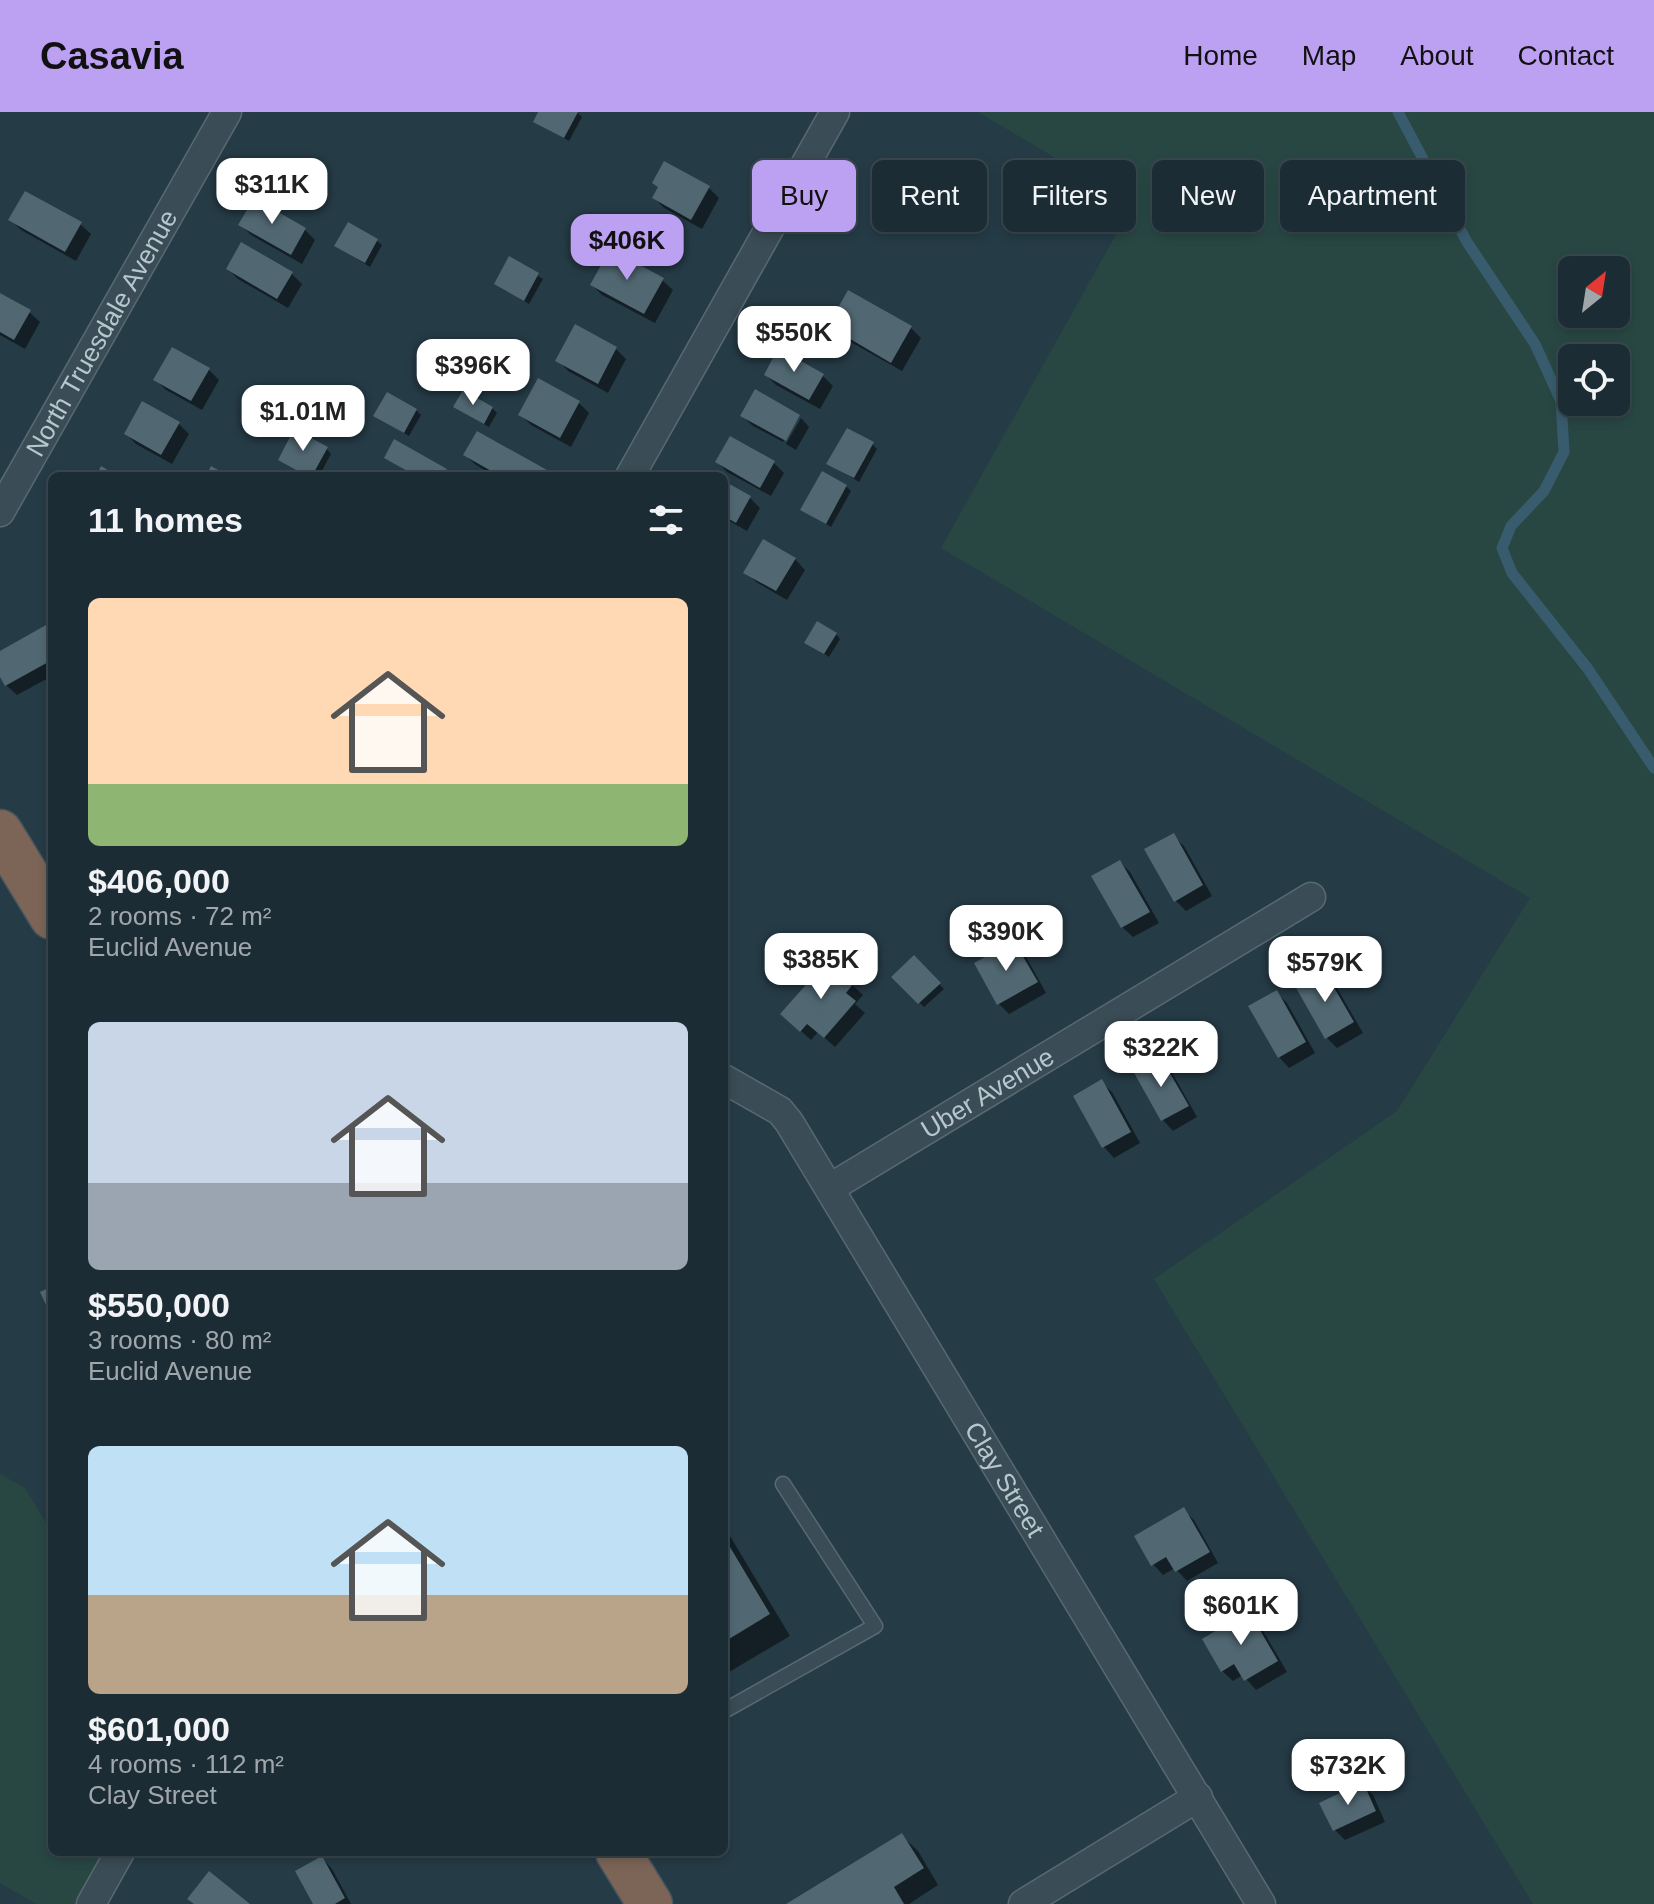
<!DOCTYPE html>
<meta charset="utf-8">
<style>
:root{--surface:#1c2c34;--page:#25343c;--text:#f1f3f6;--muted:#a0a7ac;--line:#3a484f;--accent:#bca0f2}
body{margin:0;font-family:Helvetica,sans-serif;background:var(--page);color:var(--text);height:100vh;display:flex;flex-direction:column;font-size:30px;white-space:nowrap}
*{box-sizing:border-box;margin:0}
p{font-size:26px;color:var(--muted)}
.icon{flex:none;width:44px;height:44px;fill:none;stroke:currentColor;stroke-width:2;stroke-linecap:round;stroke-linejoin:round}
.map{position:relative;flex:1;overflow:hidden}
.panel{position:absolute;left:48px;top:360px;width:680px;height:1384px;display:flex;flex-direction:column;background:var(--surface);border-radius:12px;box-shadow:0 4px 12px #0003,0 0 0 2px var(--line)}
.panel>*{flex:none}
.banner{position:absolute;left:752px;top:48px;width:760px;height:72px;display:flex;gap:16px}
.needle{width:52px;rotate:30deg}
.tools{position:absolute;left:1558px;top:144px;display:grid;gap:16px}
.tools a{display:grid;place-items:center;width:72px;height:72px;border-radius:12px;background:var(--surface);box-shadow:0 4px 12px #0003,0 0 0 2px var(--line);font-size:40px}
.price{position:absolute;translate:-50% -68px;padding:0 18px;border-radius:16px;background:#fff;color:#222;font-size:26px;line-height:52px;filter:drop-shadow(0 2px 4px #0008)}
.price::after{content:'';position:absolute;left:50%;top:48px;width:24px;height:18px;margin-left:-12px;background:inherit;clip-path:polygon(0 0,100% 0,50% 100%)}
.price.current{background:var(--accent);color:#111}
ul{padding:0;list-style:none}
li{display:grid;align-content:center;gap:16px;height:424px;padding:0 40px}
li span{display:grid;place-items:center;height:248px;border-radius:12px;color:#555}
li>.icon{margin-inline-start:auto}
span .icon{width:144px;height:144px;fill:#fffc;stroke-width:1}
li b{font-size:34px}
h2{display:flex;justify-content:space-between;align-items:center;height:96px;padding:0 40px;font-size:34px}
.tag{padding:0 28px;border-radius:12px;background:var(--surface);box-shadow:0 4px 12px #0003,0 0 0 2px var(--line);font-size:28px;line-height:72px}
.tag.current{background:var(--accent);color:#111}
header{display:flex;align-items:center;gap:48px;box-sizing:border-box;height:112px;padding:0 40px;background:var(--accent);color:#111}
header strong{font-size:38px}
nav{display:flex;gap:44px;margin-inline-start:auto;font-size:28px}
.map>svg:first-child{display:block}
.green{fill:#284743;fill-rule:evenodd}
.shadow{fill:#0007}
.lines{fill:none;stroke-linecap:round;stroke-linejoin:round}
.stream{stroke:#385c6e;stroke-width:11}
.building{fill:#516873}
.lane-casing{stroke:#596972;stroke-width:17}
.street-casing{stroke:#596972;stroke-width:31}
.highway-casing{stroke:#455660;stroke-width:47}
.lane{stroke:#3a4c55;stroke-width:14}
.street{stroke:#3a4c55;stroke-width:28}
.highway{stroke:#7c6457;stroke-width:44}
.labels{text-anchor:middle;stroke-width:6;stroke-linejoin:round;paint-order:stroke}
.street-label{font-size:26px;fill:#b8c6ce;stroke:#1f313b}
</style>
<header>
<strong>Casavia</strong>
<nav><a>Home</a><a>Map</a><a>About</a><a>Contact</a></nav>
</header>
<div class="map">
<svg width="1654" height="1792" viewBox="0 0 1654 1792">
<rect width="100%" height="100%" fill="#253b46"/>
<path class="green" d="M978,0H1654V1792H1533L1154,1167L1397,999L1530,786L941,436L1133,92ZM1572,158H1616V202H1572ZM1572,246H1616V290H1572Z
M0,1362L25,1376L52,1421V1740H120L91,1792H36L0,1771Z"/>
<path class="shadow" d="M541,0H577L582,5L569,29L535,9Z
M709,76L719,86L702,117L664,96L654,86Z
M255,88L305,118L315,128L302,152L251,123L241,113Z
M11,108L80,112L91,122L76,149L21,118Z
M377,129L382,133L370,155L337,134Z
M242,133L292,162L302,172L288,196L238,167L228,157Z
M510,147L543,167L529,192L496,172Z
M662,168L673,178L655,211L602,183L592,173Z
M0,183L29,200L40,210L25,237L0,223Z
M830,214L911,216L921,226L902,259L840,224Z
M616,237L626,247L608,281L568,259L558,248Z
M208,257L219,268L202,298L166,278L156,268Z
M766,263L823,264L833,274L820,297L776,273Z
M539,269L579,291L589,301L571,335L531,313L520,302Z
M755,280L799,305L783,330L753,314L742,304Z
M456,295L492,296L497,301L489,315Z
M416,298L421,303L409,324L376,304Z
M801,306L809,315L796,338L786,332Z
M179,312L189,322L172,352L136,332L126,322Z
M872,332L877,337L859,370L829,351Z
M327,337L331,342L319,364H307L280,347Z
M465,343L545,360L549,364H495L476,353Z
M386,346L446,359L451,363L415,364Z
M717,350L774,351L784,361L771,384L727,360Z
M724,371L750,386L760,396L747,419L724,406Z
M846,374L851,379L831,415L803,398Z
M795,447L805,458L787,488L756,470L746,460Z
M46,516L52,522V564L17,583L6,573L0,561V541Z
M836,522L840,527L829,545L807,530Z
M1173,724L1184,734L1212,784L1186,799L1176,789Z
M1120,750L1130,760L1159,811L1133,825L1122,815Z
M1013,831L1024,841L1046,881L1009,902L999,892Z
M914,846L944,877L924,895L894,865Z
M828,850L863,883L855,892L865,901L835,935L818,920L811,928L793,912Z
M1324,860L1334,871L1363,921L1337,936L1326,925Z
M1276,880L1287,891L1315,941L1289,956L1279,945Z
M1160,947L1170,957L1197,1005L1173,1019L1163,1008L1135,960Z
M1101,970L1112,980L1140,1031L1114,1046L1104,1035L1075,984Z
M1183,1398L1194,1408L1218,1451L1187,1469L1175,1456L1163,1463L1153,1452Z
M724,1414L790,1524L724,1563Z
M1249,1502L1259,1512L1287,1560L1256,1578L1243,1563L1233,1569L1222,1559Z
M1362,1673L1373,1683L1385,1710L1345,1728L1335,1718Z
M902,1724L918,1739L938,1773L909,1792H789Z
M250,1740H268L256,1746Z
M322,1746L332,1757L351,1792H315Z"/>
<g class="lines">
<path class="stream" d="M1398,0L1467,130L1535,232L1561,289L1564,340L1544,379L1511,414L1502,436L1512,461L1588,557L1654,656"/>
</g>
<path class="building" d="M538,0H578L564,26L533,10Z
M664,49L710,74L691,108L652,86L658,75L652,71Z
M25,79L82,110L65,140L8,108Z
M254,86L306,116L291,143L238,113Z
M348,110L378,127L365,151L334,134Z
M241,130L293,160L277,187L226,157Z
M610,137L664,166L644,202L590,173Z
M509,144L539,161L524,189L494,172Z
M848,178L912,214L891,251L828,214Z
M0,181L31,198L14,228L0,220Z
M575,212L617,235L598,272L555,249Z
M172,235L210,256L191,289L153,268Z
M778,236L824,262L809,288L764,263Z
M538,266L580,289L560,326L518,303Z
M755,277L800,303L786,329L740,304Z
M463,278L493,295L484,312L453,295Z
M387,280L417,297L404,321L373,304Z
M142,289L180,310L161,343L124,322Z
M847,316L874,330L854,366L826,352Z
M294,317L328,335L312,364H307L278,348Z
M477,319L547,358L543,364H500L463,343Z
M730,324L775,349L760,376L715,350Z
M394,327L447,357L443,364H416L384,346Z
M101,354L118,364H96Z
M211,354L229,364H206Z
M822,359L847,373L826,412L800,398Z
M724,369L751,384L736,411L724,404Z
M763,427L796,446L776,479L743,461Z
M817,509L837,521L824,542L804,531Z
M46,513L52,523V548L5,574L0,565V539Z
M1174,721L1203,773L1174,790L1144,737Z
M1120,748L1150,800L1121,816L1091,764Z
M1014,829L1038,870L997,893L974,851Z
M914,843L941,871L918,892L891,865Z
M828,848L854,871L846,881L856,889L824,926L807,912L800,920L780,902Z
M1324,858L1354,910L1325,927L1295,874Z
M1277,878L1306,930L1278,946L1248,894Z
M1160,944L1189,994L1161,1009L1133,959Z
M1102,967L1131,1020L1102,1036L1073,984Z
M52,1174V1206L40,1180Z
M1184,1395L1210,1440L1175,1460L1166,1445L1151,1454L1134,1424Z
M724,1425L770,1502L724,1530Z
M1249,1499L1278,1549L1244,1569L1234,1552L1221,1560L1202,1527Z
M1363,1670L1376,1699L1333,1719L1319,1691Z
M902,1721L924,1756L894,1775L904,1792H786Z
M322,1744L345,1786L335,1792H313L295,1759Z
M209,1759L250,1792H194L187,1787Z"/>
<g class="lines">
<g class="lane-casing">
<path id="lane" d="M724,1599L875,1514L783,1372"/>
</g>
<g class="street-casing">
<g id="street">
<path d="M630,364L835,0"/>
<path id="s1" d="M0,400L227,0"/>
<path id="s2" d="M724,967L780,999L789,1010L1261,1792"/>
<path id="s3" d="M830,1076L1311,785"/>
<path d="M91,1792L120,1740"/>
<path d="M1023,1792L1198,1685"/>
</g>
</g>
<g class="highway-casing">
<path id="highway" d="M0,720L52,805
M618,1740L650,1792"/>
</g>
<use href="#lane" class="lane"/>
<use href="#street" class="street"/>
<use href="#highway" class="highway"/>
</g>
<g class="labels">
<g class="street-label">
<text dy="9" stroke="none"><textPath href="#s1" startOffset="206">North Truesdale Avenue</textPath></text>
<text dy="9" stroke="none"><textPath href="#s3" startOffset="184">Uber Avenue</textPath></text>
<text dy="9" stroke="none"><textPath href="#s2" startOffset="496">Clay Street</textPath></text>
</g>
</g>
</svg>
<div class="tools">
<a><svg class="needle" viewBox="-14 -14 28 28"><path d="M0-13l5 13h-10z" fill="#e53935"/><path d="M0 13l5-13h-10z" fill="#a0a7ac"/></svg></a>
<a><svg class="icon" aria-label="locate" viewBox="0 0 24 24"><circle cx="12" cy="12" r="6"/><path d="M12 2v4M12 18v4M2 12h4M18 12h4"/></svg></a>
</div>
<b class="price" style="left:272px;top:114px">$311K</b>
<b class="price current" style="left:627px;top:170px">$406K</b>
<b class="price" style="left:794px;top:262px">$550K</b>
<b class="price" style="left:473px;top:295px">$396K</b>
<b class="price" style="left:303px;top:341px">$1.01M</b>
<b class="price" style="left:1006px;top:861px">$390K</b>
<b class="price" style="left:821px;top:889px">$385K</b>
<b class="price" style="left:1325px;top:892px">$579K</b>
<b class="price" style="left:1161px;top:977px">$322K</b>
<b class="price" style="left:1241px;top:1535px">$601K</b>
<b class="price" style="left:1348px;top:1695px">$732K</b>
<div class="banner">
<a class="tag current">Buy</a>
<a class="tag">Rent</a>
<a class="tag">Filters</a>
<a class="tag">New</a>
<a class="tag">Apartment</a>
</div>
<section class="panel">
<h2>11 homes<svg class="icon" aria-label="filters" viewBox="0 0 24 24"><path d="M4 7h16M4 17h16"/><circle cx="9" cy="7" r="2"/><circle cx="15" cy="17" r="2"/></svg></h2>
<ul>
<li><span style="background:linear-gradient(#ffd9b3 75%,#8fb573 0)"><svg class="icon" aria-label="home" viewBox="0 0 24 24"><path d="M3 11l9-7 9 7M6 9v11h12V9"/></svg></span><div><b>$406,000</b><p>2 rooms · 72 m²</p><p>Euclid Avenue</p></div></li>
<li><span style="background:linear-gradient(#c9d6e8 65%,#9aa5b1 0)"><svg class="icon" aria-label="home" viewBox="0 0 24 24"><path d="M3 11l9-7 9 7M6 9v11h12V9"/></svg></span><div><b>$550,000</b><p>3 rooms · 80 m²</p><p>Euclid Avenue</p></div></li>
<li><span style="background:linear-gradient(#bfe0f5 60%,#b9a48a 0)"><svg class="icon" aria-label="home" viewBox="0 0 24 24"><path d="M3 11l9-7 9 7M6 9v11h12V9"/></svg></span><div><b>$601,000</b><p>4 rooms · 112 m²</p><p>Clay Street</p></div></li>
</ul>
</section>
</div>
